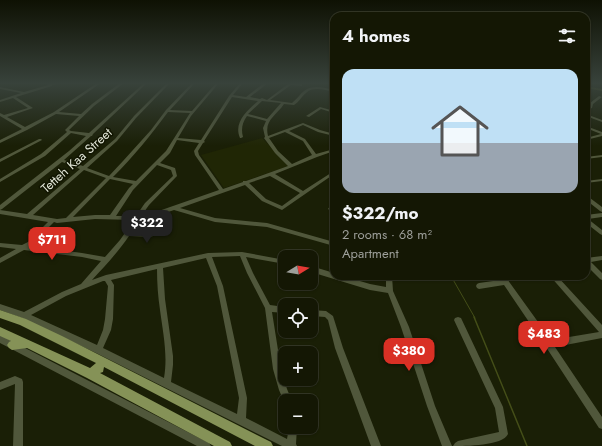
<!DOCTYPE html>
<meta charset="utf-8">
<style>
:root{--surface:#141704;--page:#212413;--text:#f1f3f6;--muted:#9d9f9a;--line:#333626;--accent:#d93025}
body{margin:0;font-family:Jost,sans-serif;background:var(--page);color:var(--text);height:100vh;display:flex;flex-direction:column;font-size:15px;white-space:nowrap}
*{box-sizing:border-box;margin:0}
p{font-size:13px;color:var(--muted)}
.icon{flex:none;width:22px;height:22px;fill:none;stroke:currentColor;stroke-width:2;stroke-linecap:round;stroke-linejoin:round}
.map{position:relative;flex:1;overflow:hidden}
.sheet{position:absolute;left:330px;top:12px;width:260px;height:268px;display:flex;flex-direction:column;background:var(--surface);border-radius:12px;box-shadow:0 1px 3px #0004,0 0 0 1px var(--line)}
.sheet>*{flex:none}
.needle{width:26px;rotate:79deg}
.fabs{position:absolute;left:278px;top:250px;display:grid;gap:8px}
.fabs a{display:grid;place-items:center;width:40px;height:40px;border-radius:8px;background:var(--surface);box-shadow:0 1px 3px #0004,0 0 0 1px var(--line);font-size:20px}
.price{position:absolute;translate:-50% -34px;padding:0 9px;border-radius:8px;background:var(--accent);color:#fff;font-size:13px;line-height:26px;filter:drop-shadow(0 1px 2px #0008)}
.price::after{content:'';position:absolute;left:50%;top:24px;width:12px;height:9px;margin-left:-6px;background:inherit;clip-path:polygon(0 0,100% 0,50% 100%)}
.price.selected{background:#222;color:#fff}
ul{padding:0;list-style:none}
li{display:grid;align-content:center;gap:8px;height:212px;padding:0 12px}
li+li{border-top:1px solid var(--line)}
li span{display:grid;place-items:center;height:124px;border-radius:12px;color:#555}
li>.icon{margin-inline-start:auto}
span .icon{width:72px;height:72px;fill:#fffc;stroke-width:1}
li b{font-size:17px}
h2{display:flex;justify-content:space-between;align-items:center;height:48px;padding:0 12px;font-size:17px}
.map>svg:first-child{display:block}
.built{fill:#202605}
.lines{fill:none;stroke-linecap:round;stroke-linejoin:round}
.stream-far1{stroke:#444e18;stroke-width:1}
.stream{stroke:#444e18;stroke-width:1.5}
.river{fill:#444e18;fill-rule:evenodd}
.minor{fill:#50573b;fill-rule:evenodd}
.major{fill:#859257;fill-rule:evenodd}
.labels{text-anchor:middle;stroke-width:3;stroke-linejoin:round;paint-order:stroke}
.far-street-label{font-size:13px;fill:#e2e6d7;stroke:#111501}
</style>
<div class="map">
<svg width="602" height="446" viewBox="0 0 602 446">
<rect width="100%" height="100%" fill="#1a1f06"/>
<path class="built" d="M262,138L289,166L224,188L201,155Z"/>
<g class="lines">
<path class="stream-far1" d="M451,276L475,318"/>
<path class="stream" d="M474,317L527,446"/>
<path class="river" d="M586,86L602,89V91L586,88Z"/>
<path class="minor" d="M47,83H66L52,85V86L16,97L33,108L7,117L25,127L54,112L97,83H101L59,112L81,114L92,104L120,83H124L94,106L69,130L71,131L89,133L144,83H147L93,134L92,136H91L64,160L83,166L115,139L134,116L167,83H170L136,118L117,141L87,168L109,176L123,161L151,130L166,110L192,83H195L170,110L192,111L216,83H219L191,116L178,138L201,140L229,96L240,83H243L233,95L246,97L264,83H268L250,97L260,99L262,98L267,100L288,84L286,83L302,84V86H301L291,85L270,100L292,103C297,99 300,94 304,91C313,84 325,88 334,90V92C325,90 313,86 306,93C301,97 299,102 294,105L284,104C276,116 264,120 268,136L303,123L320,130L334,134V136L318,132L303,125L289,131L305,139L316,154L334,149V151L317,157L275,174L303,191L334,171V174L282,210L262,201L245,185L180,208L215,218L267,223L334,242V246L267,227L215,222L174,210L151,218L140,220L131,232L150,233L164,229L167,231L166,232L150,237L129,236C118,252 105,266 92,280L106,275L208,253L242,252L285,260V264L246,257L253,273L270,305L285,307V313L272,312L281,369L287,389L292,401H285V404L279,390L273,369L265,308L247,273L240,256L212,257L223,286L247,398L246,418L287,439L289,427H297L296,444L297,446H282L96,353L22,318L0,310V304L24,312L62,292L81,284L101,261L82,257L24,250L0,263V258L16,249L0,247V243L22,245L28,242L48,222L0,214V210L27,214L80,169L62,162L2,209L0,210V205L69,151L86,136L71,133L45,156L0,182V179L41,154L67,132L65,130L79,116L56,114L27,130L0,143V140L22,129L0,116V113L4,115L28,108L13,98L0,102V100L21,93L0,89V87L24,92L48,85ZM232,97L258,101C248,110 233,122 240,138H241L243,137C241,129 242,123 247,116L266,121L263,128L265,137L264,138L275,153L288,166L246,181H243V182L223,189L199,155L198,151L203,143L205,142L204,141ZM262,101L281,103L267,119L248,114ZM168,112L190,113L166,151L136,181L113,177C133,157 151,135 168,112ZM285,132L303,141L312,155L292,164L278,151L269,138ZM177,140L199,143L194,151L195,155L219,190L150,214L142,215L149,205L177,176L175,168L160,163L170,153ZM157,165L171,170L173,176L145,203L136,216H116L133,190ZM84,170L106,178L66,218L57,219L33,215ZM270,176L300,193L282,206L266,199L249,183ZM110,179L133,184L129,188L110,215H95L73,217ZM95,219L134,220L120,240L105,257L82,253L30,246L54,222L57,223ZM206,258L217,286L239,398L237,414L171,382L173,365V356L165,299L163,268ZM157,269C157,283 158,297 160,310C163,333 168,355 164,378L103,348L111,330L113,319L114,285L111,280ZM103,281H105L108,286L105,319L103,330L97,345L31,315L66,296Z
M599,96L602,97L593,104L592,108L586,110V108L589,106L590,103Z
M320,107L334,111V113L321,109L309,117L306,116Z
M586,114L602,120V122L586,116Z
M586,126L602,132V136L586,140V138L601,134L586,128Z
M39,139H41L42,140L0,162V159Z
M602,155V157L586,159V157Z
M602,179V181L586,183V181Z
M586,195L602,207V212L600,211L586,200Z
M334,202V213L328,209L332,203Z
M602,213V217L588,219L602,230V235L600,234L586,223V215Z
M602,256V260L591,262L602,273V280L600,279L586,265V258Z
M311,266L334,273V276H343L370,284L386,287V276H392L393,291L409,327L435,406L452,446H442L427,406L401,327L388,293L370,290L311,272Z
M498,276H505L551,340L599,332L550,276H557L602,325V338L555,347L602,417V429L599,428L546,347L504,285L479,289L477,288L476,286L477,284L479,283L500,280Z
M311,310L326,311L333,316L343,348L381,446H371L335,348L328,320L325,317L311,316Z
M458,317L461,318L503,407L508,434C503,446 465,446 453,446L455,443L458,441L499,432L495,408L454,320L455,318Z
M0,335L209,443L211,446H197L0,343Z
M15,376L22,379L23,382V446H13L15,384L0,390V382Z"/>
<path class="major" d="M0,310L26,319L62,336L271,442L273,446H255L104,367L103,372L100,373L230,442L232,446H214L87,378L27,348L12,350L9,348L7,345L9,342L11,341L0,336V327L90,368L96,363L20,325L0,318Z"/>
</g>
<linearGradient id="sky" x2="0" y2="1"><stop stop-color="#0e1103"/><stop offset="0.57" stop-color="#38423b"/><stop offset="1" stop-color="#38423b" stop-opacity="0"/></linearGradient>
<rect width="602" height="146" fill="url(#sky)"/>
<g class="labels">
<g class="far-street-label">
<text transform="translate(76 160) rotate(-42)" y="5">Tetteh Kaa Street</text>
</g>
</g>
</svg>
<div class="fabs">
<a><svg class="needle" viewBox="-14 -14 28 28"><path d="M0-13l5 13h-10z" fill="#e53935"/><path d="M0 13l5-13h-10z" fill="#9d9f9a"/></svg></a>
<a><svg class="icon" aria-label="locate" viewBox="0 0 24 24"><circle cx="12" cy="12" r="6"/><path d="M12 2v4M12 18v4M2 12h4M18 12h4"/></svg></a>
<a>+</a>
<a>−</a>
</div>
<b class="price selected" style="left:147px;top:244px">$322</b>
<b class="price" style="left:52px;top:261px">$711</b>
<b class="price" style="left:544px;top:355px">$483</b>
<b class="price" style="left:409px;top:372px">$380</b>
<section class="sheet">
<h2>4 homes<svg class="icon" aria-label="filters" viewBox="0 0 24 24"><path d="M4 7h16M4 17h16"/><circle cx="9" cy="7" r="2"/><circle cx="15" cy="17" r="2"/></svg></h2>
<ul>
<li><span style="background:linear-gradient(#bfe0f5 60%,#9aa5b1 0)"><svg class="icon" aria-label="home" viewBox="0 0 24 24"><path d="M3 11l9-7 9 7M6 9v11h12V9"/></svg></span><div><b>$322/mo</b><p>2 rooms · 68 m²</p><p>Apartment</p></div></li>
</ul>
</section>
</div>
